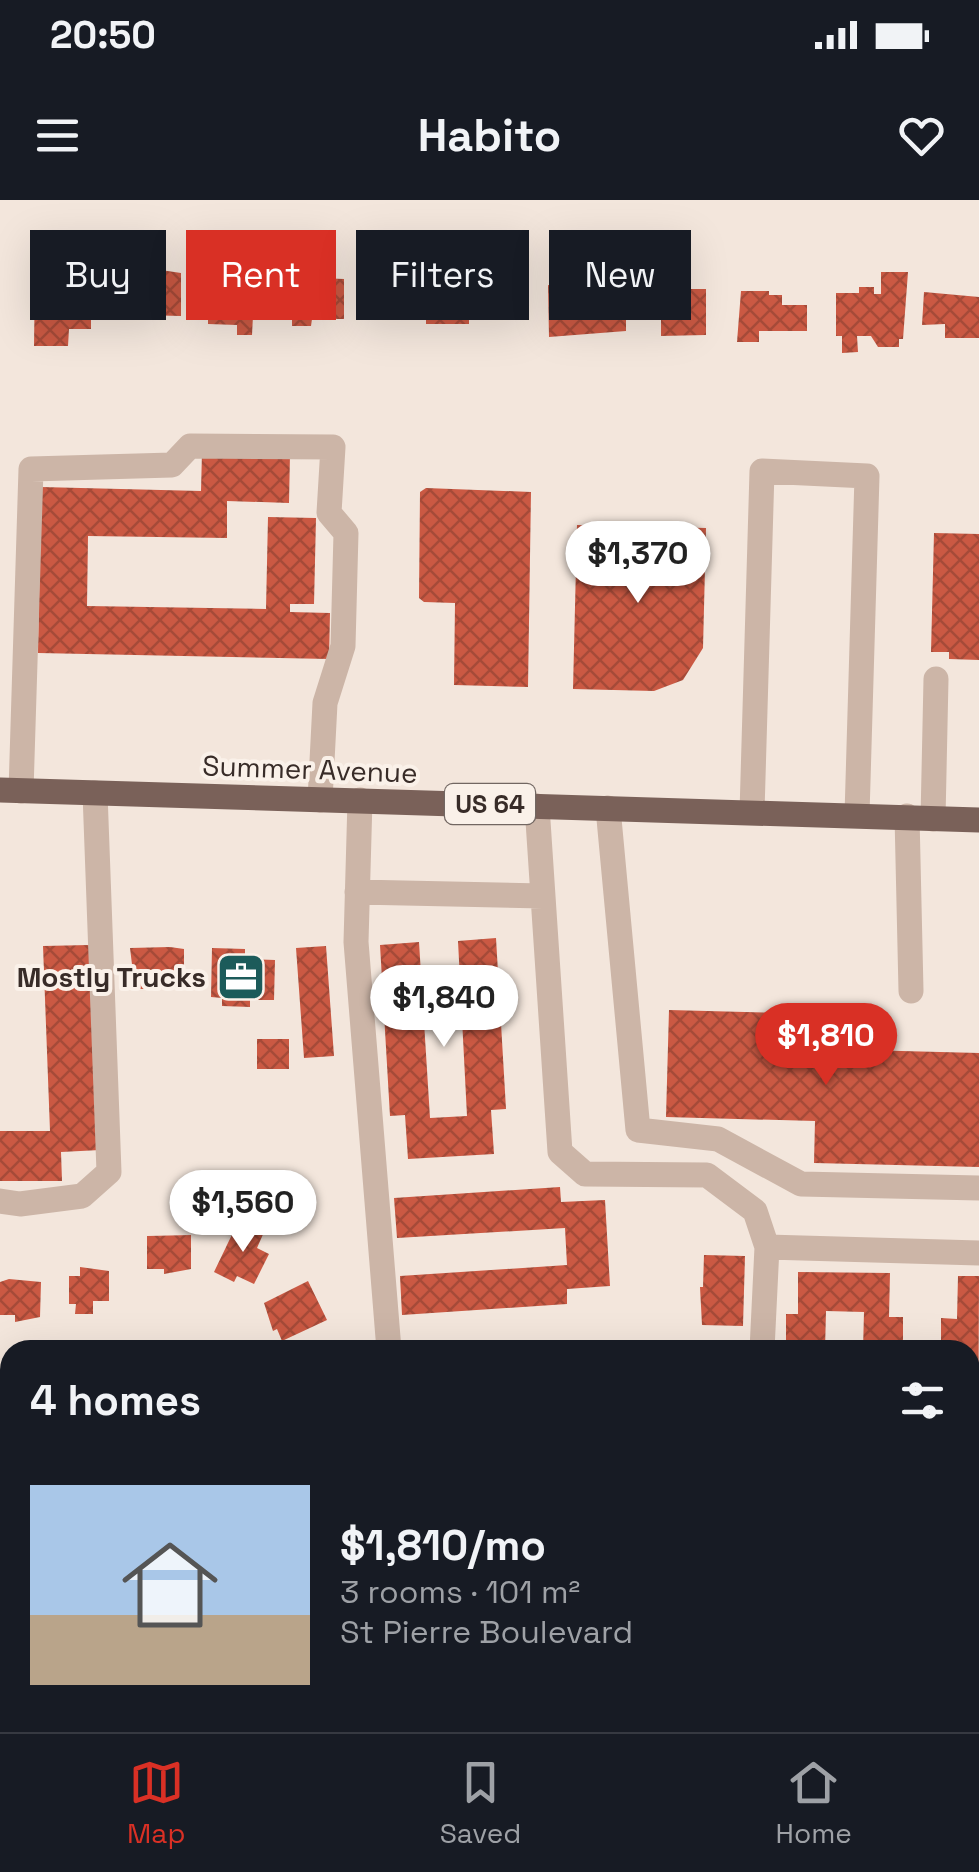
<!DOCTYPE html>
<meta charset="utf-8">
<style>
:root{--surface:#171b24;--page:#242831;--text:#f1f3f6;--muted:#9ea1a6;--line:#363941;--accent:#d93025}
body{margin:0;font-family:"Space Grotesk",sans-serif;background:var(--page);color:var(--text);height:100vh;display:flex;flex-direction:column;font-size:38px;white-space:nowrap}
*{box-sizing:border-box;margin:0}
p{font-size:32px;color:var(--muted)}
.icon{flex:none;width:55px;height:55px;fill:none;stroke:currentColor;stroke-width:2;stroke-linecap:round;stroke-linejoin:round}
.map{position:relative;flex:1;overflow:hidden}
.side{position:absolute;left:0px;top:1140px;width:980px;height:392px;display:flex;flex-direction:column;background:var(--surface);border-radius:30px 30px 0 0;box-shadow:0 10px 40px #0002}
.side>*{flex:none}
.top-card{position:absolute;left:30px;top:30px;width:920px;height:90px;display:flex;gap:20px}
.price{position:absolute;translate:-50% -85px;padding:0 22px;border-radius:35px;background:#fff;color:#222;font-size:32px;line-height:65px;filter:drop-shadow(0 2px 5px #0008)}
.price::after{content:'';position:absolute;left:50%;top:60px;width:30px;height:22px;margin-left:-15px;background:inherit;clip-path:polygon(0 0,100% 0,50% 100%)}
.price.on{background:var(--accent);color:#fff}
ul{padding:0;list-style:none}
li{display:flex;align-items:center;gap:30px;height:250px;padding:0 30px}
li span{display:grid;place-items:center;flex:none;width:280px;height:200px;border-radius:0px;color:#555}
li>.icon{margin-inline-start:auto}
span .icon{width:120px;height:120px;fill:#fffc;stroke-width:1}
li b{font-size:42px}
h2{display:flex;justify-content:space-between;align-items:center;height:120px;padding:0 30px;font-size:42px}
.tag{padding:0 35px;border-radius:0px;background:var(--surface);box-shadow:0 10px 40px #0002;font-size:35px;line-height:90px}
.tag.on{background:var(--accent);color:#fff}
.status{display:flex;justify-content:space-between;align-items:center;height:70px;padding:0 50px;background:var(--surface);direction:ltr}
.status svg{height:28px;fill:currentColor}
header{display:flex;justify-content:space-between;align-items:center;height:130px;padding:0 30px;background:var(--surface);font-size:45px;font-weight:800}
.menu{display:flex;justify-content:space-around;align-items:center;height:140px;border-top:2px solid var(--line);background:var(--surface);font-size:28px;color:var(--muted)}
.menu a{display:grid;justify-items:center;gap:5px}
.menu .on{color:var(--accent)}
.map>svg:first-child{display:block}
.building{fill:url(#building-cross-hatch)}
.lines{fill:none;stroke-linecap:round;stroke-linejoin:round}
.minor{stroke:#ccb5a7;stroke-width:25}
.major{stroke:#7a6159;stroke-width:25}
.labels{text-anchor:middle;stroke-width:8;stroke-linejoin:round;paint-order:stroke}
.shield{fill:#faf1e9;stroke:#726762;stroke-width:2.5}
.shield-label{font-size:25px;font-weight:bold;fill:#382c28}
.street-label{font-size:28px;fill:#382c28;stroke:#faf1e9}
.poi-label{font-size:28px;font-weight:bold;fill:#382c28;stroke:#faf1e9;text-anchor:end}
</style>
<div class="status"><b>20:50</b><svg viewBox="0 0 49 12"><path d="M0 12V9h3v3zM5 12V6h3v6zM10 12V3h3v9zM15 12V0h3v12zM26 1h20v11H26zM47 4h2v5h-2z"/></svg></div>
<header><svg class="icon" aria-label="menu" viewBox="0 0 24 24"><path d="M4 6h16M4 12h16M4 18h16"/></svg>Habito<svg class="icon" aria-label="heart" viewBox="0 0 24 24"><path d="M12 20l-8-8c-3-5 5-10 8-4 3-6 11-1 8 4z"/></svg></header>
<div class="map">
<svg width="979" height="1532" viewBox="0 0 979 1532">
<defs>
<pattern id="building-cross-hatch" width="8" height="8" patternUnits="userSpaceOnUse" patternTransform="scale(2.5)"><rect width="8" height="8" fill="#ca5943"/><path d="M0 0l8 8M0 8l8-8" fill="none" stroke="#a54a38"/></pattern>
</defs>
<rect width="100%" height="100%" fill="#f3e6dc"/>
<path class="building" d="M308,65H319V78L344,79V119H312L311,126H292V77L306,78Z
M154,69L181,73V116L139,115V103H126L127,72Z
M69,70L91,71V129H69L68,146H34L35,72L63,77Z
M881,72H908L903,139H899V147H878L871,136H857L858,152L842,153V136H836V93H859V87H874V94H881Z
M220,77H255L252,135H237V125L208,124V80L220,81Z
M415,81H484V112H469V124H426V104H415Z
M575,84L601,85V92H626V131L549,137L548,85L575,89Z
M675,89H706V135L661,136V96H675Z
M741,91H769V95H782V105H807V131H759V142H737Z
M924,92L979,97V138H945V124L922,125Z
M202,252L290,254L289,303L227,301V338L88,336L87,406L266,409L268,317L316,318L314,404H290V412L330,413L329,459L38,453L41,287L201,291Z
M426,288L531,292L528,487L454,485L455,403L424,402L419,398L420,292Z
M577,325L706,328L703,448L683,480L654,491L573,489Z
M934,333L979,334V460L949,459V452H931Z
M496,738L506,909L491,910L494,954L408,959L405,915L390,916L380,745L419,742L430,918L467,916L458,741Z
M89,745L100,950L61,952L62,981H0V931H50L43,746Z
M326,746L334,856L304,858L296,748Z
M170,747L184,749V789H135L130,748Z
M212,748L245,749V759L275,760L274,800H255V794H250V807L222,806V798L211,797Z
M669,810L825,814L824,849L979,853V967L814,963L815,921L666,917Z
M257,839H289V869H257Z
M560,987L561,1002L605,1000L610,1086L567,1089V1104L402,1115L400,1076L567,1065L565,1028L397,1038L394,998Z
M239,1020L264,1032L257,1048L269,1054L254,1084L237,1076L234,1082L214,1072Z
M191,1035V1069L164,1074V1069H147V1036Z
M704,1055L745,1056L743,1126L702,1125L700,1087H703Z
M80,1067L109,1071V1101H93V1114H75L76,1104H69V1076H80Z
M798,1072L890,1073L889,1117H903V1150H863L864,1112L826,1111L825,1150H786V1114H798Z
M958,1076H979L978,1292L970,1291V1150H941V1118L957,1119Z
M9,1079L41,1082L40,1117L15,1122V1115H0V1082Z
M308,1081L327,1120L282,1141L277,1129L273,1131L264,1103Z
M0,1483L10,1488L7,1524L0,1521Z
M71,1522H114V1523L90,1532H75Z
M432,1522H472L471,1532H432Z
M509,1522H550V1532H509Z
M586,1522H626V1532H586Z
M665,1522H704L703,1532H664Z
M742,1522H781L780,1532H742Z
M819,1522H858V1532H819Z
M897,1522H937L936,1532H897Z"/>
<g class="lines">
<path class="minor" d="M21,591L31,269L172,265L190,246L333,247L329,313L346,333L343,446L325,503L320,600
M360,600L356,742L389,1150
M537,606L560,952L585,974L707,975L755,1011L767,1047L762,1150
M608,608L638,930L718,939L801,984L979,988
M752,612L762,271L867,276L857,615
M907,616L911,791
M933,619L936,479
M357,692L543,696
M0,1001L20,1004L82,996L109,972L95,593
M767,1047L979,1053
M0,1185L10,1183
M970,1394H979
M219,1522L220,1532
M417,1522L418,1532"/>
<path class="major" d="M0,590L979,620"/>
</g>
<defs>
<g id="office-square" transform="scale(2.5)"><rect x="-9" y="-9" width="18" height="18" rx="4" fill="#1c5b5a" stroke="#faf1e9"/><path d="M-6-3h4V-5.5h4V-3h4V5H-6ZM-1-4.5V-3h2v-1.5ZM-6 0V1H6V0Z" fill="#fff"/></g>
</defs>
<g fill-rule="evenodd">
<use href="#office-square" x="241" y="777"/>
</g>
<g class="labels">
<rect class="shield" x="445" y="584" width="90" height="40" rx="8"/>
<g class="shield-label">
<text x="490" y="613">US 64</text>
</g>
<g class="street-label">
<text transform="translate(310 569) rotate(2)" y="10">Summer Avenue</text>
</g>
<g class="poi-label">
<text x="206" y="787">Mostly Trucks</text>
</g>
</g>
</svg>
<b class="price" style="left:638px;top:406px">$1,370</b>
<b class="price" style="left:444px;top:850px">$1,840</b>
<b class="price on" style="left:826px;top:888px">$1,810</b>
<b class="price" style="left:243px;top:1055px">$1,560</b>
<div class="top-card">
<a class="tag">Buy</a>
<a class="tag on">Rent</a>
<a class="tag">Filters</a>
<a class="tag">New</a>
</div>
<section class="side">
<h2>4 homes<svg class="icon" aria-label="filters" viewBox="0 0 24 24"><path d="M4 7h16M4 17h16"/><circle cx="9" cy="7" r="2"/><circle cx="15" cy="17" r="2"/></svg></h2>
<ul>
<li><span style="background:linear-gradient(#a9c7e8 65%,#b9a48a 0)"><svg class="icon" aria-label="home" viewBox="0 0 24 24"><path d="M3 11l9-7 9 7M6 9v11h12V9"/></svg></span><div><b>$1,810/mo</b><p>3 rooms · 101 m²</p><p>St Pierre Boulevard</p></div></li>
</ul>
</section>
</div>
<nav class="menu">
<a class="on"><svg class="icon" aria-label="map" viewBox="0 0 24 24"><path d="M3 6l6-2 6 2 6-2v14l-6 2-6-2-6 2zM9 4v14M15 6v14"/></svg>Map</a>
<a><svg class="icon" aria-label="saved" viewBox="0 0 24 24"><path d="M7 4h10v16l-5-4-5 4z"/></svg>Saved</a>
<a><svg class="icon" aria-label="home" viewBox="0 0 24 24"><path d="M3 11l9-7 9 7M6 9v11h12V9"/></svg>Home</a>
</nav>
